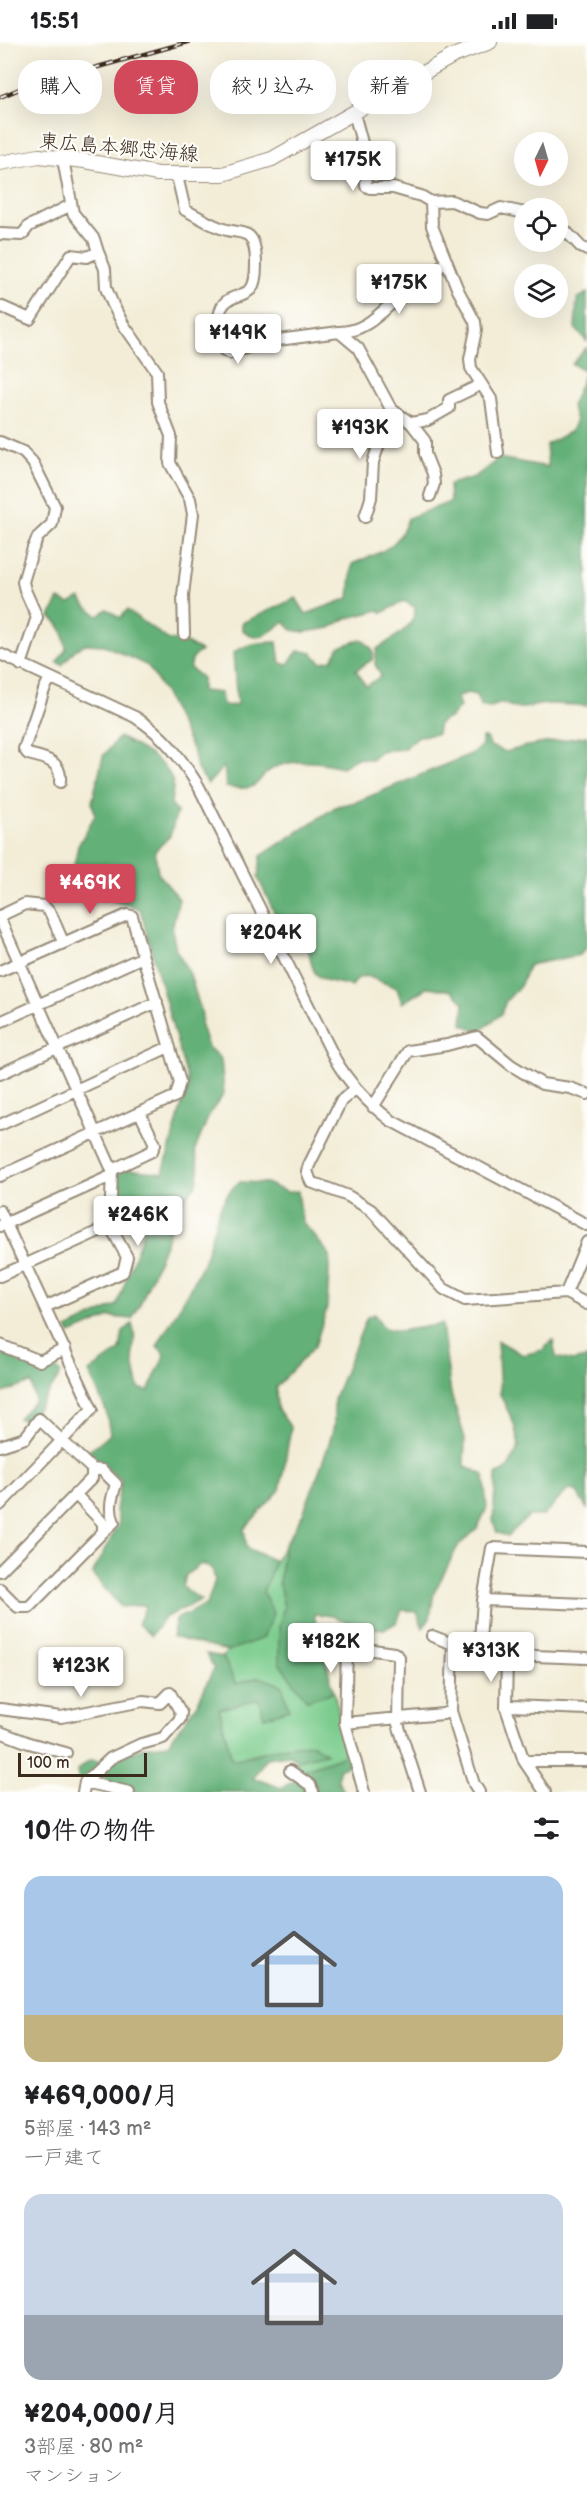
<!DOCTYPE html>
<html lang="ja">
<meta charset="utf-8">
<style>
:root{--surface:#fff;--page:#f6f6f6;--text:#202124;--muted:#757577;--accent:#d1495b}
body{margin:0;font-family:"Balsamiq Sans","Klee One",sans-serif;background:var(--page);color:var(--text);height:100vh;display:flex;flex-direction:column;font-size:22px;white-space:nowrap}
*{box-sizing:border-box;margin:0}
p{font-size:20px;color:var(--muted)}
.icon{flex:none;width:33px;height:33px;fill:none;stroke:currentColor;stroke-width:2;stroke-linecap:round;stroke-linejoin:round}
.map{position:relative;height:1750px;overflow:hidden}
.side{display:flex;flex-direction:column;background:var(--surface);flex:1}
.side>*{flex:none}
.banner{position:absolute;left:18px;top:18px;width:552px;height:54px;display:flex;gap:12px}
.needle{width:39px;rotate:185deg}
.fabs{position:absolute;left:514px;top:90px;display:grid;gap:12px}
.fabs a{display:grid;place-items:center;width:54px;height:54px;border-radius:50%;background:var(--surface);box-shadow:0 6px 24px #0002;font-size:30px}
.scale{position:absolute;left:18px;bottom:15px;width:129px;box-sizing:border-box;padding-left:6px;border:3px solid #3b2a1e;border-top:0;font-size:16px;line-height:21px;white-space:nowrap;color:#3b2a1e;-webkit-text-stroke:4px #fdfcf7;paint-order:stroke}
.price{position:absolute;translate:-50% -51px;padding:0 14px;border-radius:6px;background:#fff;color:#222;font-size:20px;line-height:39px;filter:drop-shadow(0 2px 3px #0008)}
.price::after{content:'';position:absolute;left:50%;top:36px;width:18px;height:14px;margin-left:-9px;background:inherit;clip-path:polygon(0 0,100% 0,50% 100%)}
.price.current{background:var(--accent);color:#fff}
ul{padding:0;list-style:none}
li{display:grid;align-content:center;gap:12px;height:318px;padding:0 24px}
li span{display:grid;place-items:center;height:186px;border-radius:18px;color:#555}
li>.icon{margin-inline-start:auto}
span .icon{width:108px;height:108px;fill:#fffc;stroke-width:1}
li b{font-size:26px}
h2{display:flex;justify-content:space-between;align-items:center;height:72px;padding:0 24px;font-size:26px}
.tag{padding:0 21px;border-radius:24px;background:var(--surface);box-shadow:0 6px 24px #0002;font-size:21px;line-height:54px}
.tag.current{background:var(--accent);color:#fff}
.status{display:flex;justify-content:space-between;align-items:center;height:42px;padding:0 30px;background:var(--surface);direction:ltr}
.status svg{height:16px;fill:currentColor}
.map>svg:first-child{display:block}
.green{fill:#7acc8d;stroke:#5a7b56;stroke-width:1.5}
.forest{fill:#63b078;stroke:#4f6d4b;stroke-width:1.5}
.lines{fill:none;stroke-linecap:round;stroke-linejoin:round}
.minor-casing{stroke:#978c7a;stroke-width:14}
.major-casing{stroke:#978c7a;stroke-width:16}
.minor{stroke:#fff;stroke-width:10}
.major{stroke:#fff;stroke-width:14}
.rail-casing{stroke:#3b2a1e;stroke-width:4.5}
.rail{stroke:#fdfcf7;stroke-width:2;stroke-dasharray:7;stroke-linecap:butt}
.labels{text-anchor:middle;stroke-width:4.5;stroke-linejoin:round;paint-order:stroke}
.street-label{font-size:20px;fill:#3b2a1e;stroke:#fdfcf7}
</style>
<div class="status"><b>15:51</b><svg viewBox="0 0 49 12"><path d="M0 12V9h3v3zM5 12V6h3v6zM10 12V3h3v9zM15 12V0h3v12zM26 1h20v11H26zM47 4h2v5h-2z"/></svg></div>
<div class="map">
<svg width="587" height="1750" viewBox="0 0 587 1750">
<rect width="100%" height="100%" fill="#fdfcf7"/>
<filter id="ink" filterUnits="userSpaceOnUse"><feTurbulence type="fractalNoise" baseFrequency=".0167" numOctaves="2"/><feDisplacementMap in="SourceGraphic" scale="12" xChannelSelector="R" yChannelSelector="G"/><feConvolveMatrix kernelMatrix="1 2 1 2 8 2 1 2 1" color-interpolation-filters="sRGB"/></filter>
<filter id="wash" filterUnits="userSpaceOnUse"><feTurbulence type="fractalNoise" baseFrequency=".008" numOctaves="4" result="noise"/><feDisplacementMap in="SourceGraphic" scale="24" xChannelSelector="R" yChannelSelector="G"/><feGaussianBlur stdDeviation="1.35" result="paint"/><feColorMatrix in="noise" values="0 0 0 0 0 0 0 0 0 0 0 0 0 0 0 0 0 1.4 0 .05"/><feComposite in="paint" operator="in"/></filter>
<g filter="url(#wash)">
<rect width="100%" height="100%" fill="#f3edd7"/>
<path class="green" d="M284,1504L279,1541L284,1565L279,1585L307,1658L334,1650L348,1712L303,1728V1733L297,1730V1718L325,1710L313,1702L287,1704L232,1718L219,1667L259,1657V1635L236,1643L223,1615L227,1609L263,1596L273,1571L263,1550L275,1519Z"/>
<path class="forest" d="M587,251V300L575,286L577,257Z
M587,305V664C574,663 561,662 548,662C526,663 525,671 502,661L488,666L481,664L476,653L467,651L457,655L460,665L451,675L439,681L437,692L419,694L403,707L381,709L371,717L357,716L342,725C323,720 298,717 278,724C251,735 267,751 226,745L224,724L208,742L197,727L194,711L164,650L148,624L104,603L85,602L75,608L62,623L57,620L66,607C64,593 63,583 50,575L59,557L69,562L80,556L86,565L99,574L107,567L120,576L127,568L169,598L179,597L201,609L193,615L190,626L202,636V649L221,651L223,664L237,663L233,611C247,601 261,600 277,600L280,620L287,623L298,609L311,610L321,620L332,618L339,605L362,597L373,608V617L356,628L366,644L381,634L375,622L377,607C391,597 417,585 415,565L404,559L382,571L379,568L345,577L330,586L305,590L292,588L284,580C269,590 257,604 242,587V581L296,556L306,572L349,556L352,522C380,510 398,508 408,476L450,460L449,442L475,435L499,416L548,425L546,403L571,389L576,378L571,364L586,329L572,322Z
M587,694V905L580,913L529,923L520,944L506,959L501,972L479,990L462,982L464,961L452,949L428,945L402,961L397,946L367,934L358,936L352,944C316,936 313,940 308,902L288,900L258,836L261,814L337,764L356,760L473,711L482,703V696H487L490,704L506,710L527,704Z
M119,695C136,704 170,720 173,742C174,748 171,756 171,762L177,770L170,794L155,809L158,831L179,857L172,887L176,908L190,932L202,973L201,984L208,1005L221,1017L224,1052L210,1071L195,1108L199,1130L197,1142L176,1167L166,1200L142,1258L132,1277L110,1275L70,1292L67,1287L117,1263L146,1182L114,1171L116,1130L128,1127L163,1131L188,1040L140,867L84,850L79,842L74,823L78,804L95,773L92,760L103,714Z
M239,1140L266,1141L287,1150L298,1149L302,1179L330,1213L327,1266L315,1304L276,1345L277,1366L291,1386L280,1448L244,1487L247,1506L275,1519L263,1550L273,1571L263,1596L227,1609L172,1595L176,1577L207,1562L215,1538L212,1526L201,1522L186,1533L183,1545L201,1558L164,1576L151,1594L138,1582L146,1563L121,1565L92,1532L119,1481L116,1468L121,1438L87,1410L110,1392L106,1369L89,1330L120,1308L123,1289L132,1282C137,1299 133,1297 133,1311C133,1323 136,1335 139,1346L148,1349L165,1312L157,1304C172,1277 189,1251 202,1223C215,1195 213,1161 239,1140Z
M374,1272L384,1286L399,1289L442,1282L451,1352L465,1396L464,1423L484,1433L487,1466L477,1487L458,1504L434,1551L430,1576L423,1586L417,1570L402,1568L396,1581L385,1587L362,1585L332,1574L314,1572L334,1650L307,1658L279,1621V1585L284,1565L279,1541L284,1504L303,1472L328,1405L334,1384V1356L367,1275Z
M497,1298L523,1313L543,1308L553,1298L556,1315L572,1319L587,1316V1467L576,1449L568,1448L543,1474H529L508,1494L497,1491L493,1478L496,1433L508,1426L519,1404L514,1382L500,1352Z
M0,1311L37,1325L51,1320L61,1332L28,1380L18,1376L35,1359L31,1341L0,1352Z
M206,1612L223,1615L236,1642L259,1635L282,1643L289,1667L264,1675L259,1657L219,1667L232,1718L287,1704L313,1702L326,1711L297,1718L290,1713L266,1716L253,1736L282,1746L296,1737L310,1750H138L111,1742L96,1728L84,1740L79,1735L78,1728L90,1718L112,1720L144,1705L168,1702L197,1662L214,1626Z
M348,1712V1724L339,1726L338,1738L344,1750H317L303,1733V1728Z"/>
</g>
<g filter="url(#ink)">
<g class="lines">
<g class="minor-casing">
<path id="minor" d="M354,71L364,108L366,144L370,146H393L421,154L431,160L452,159L480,171L488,172L501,166L525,171
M177,134L185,168C198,174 213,185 227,188C233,190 243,189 249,194C258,202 258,238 251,247C242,256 226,253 221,267C216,278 223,296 224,308L230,311L263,300L339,290L358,306L391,367L411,381L425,399V412L433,432L434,442L430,454
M431,160L432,184L458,248L475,280L476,288L470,317L471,326L491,357L498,411
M558,181L581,205L587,208
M0,192L22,193L29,184L71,163
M98,210L105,227L106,246L113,263L123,282L157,330L158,360L171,394L170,421L190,457L193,472L183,553L184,592
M0,264L30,277L71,213L87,215L98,210L94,197L73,171L63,117
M339,290C368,290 384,266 405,250C418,239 433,230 447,220
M411,381L428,378L449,366V358L480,343
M0,400L23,410L33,421L55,465L52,482L38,495L33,506L23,540L25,548L37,575L21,623
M365,475L371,456L373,420L391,367
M0,612L135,675C164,693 181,716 199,745L335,1017C349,1042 367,1060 390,1078L587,1183
M50,636L44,648L24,707L28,712C45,716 62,719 60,740
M0,874L25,862L44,864L51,872L63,900
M0,877L112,1128L110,1184L127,1215L123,1230L45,1265
M0,929L127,873L132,874L143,915
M0,980L143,915L180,1040L176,1054L0,1134
M0,1032L157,960
M355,1047L341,1059L309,1123L307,1129L311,1140L348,1154L371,1168L444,1247L465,1258L566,1251L587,1262
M373,1065L408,1009L447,1003L477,995L511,1023L542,1042L570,1046L587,1052
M0,1083L169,1005
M112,1128L152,1109L155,1102L140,1071
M0,1169L92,1367L0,1463
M0,1184L111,1134
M0,1234L110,1184
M566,1251L587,1200
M0,1303L40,1319L65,1307
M0,1404L25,1396L39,1377L92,1427V1436L0,1529
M92,1427L102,1428L116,1442C112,1455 108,1467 114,1480L103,1490
M0,1547L18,1565H29L103,1490V1481L75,1452
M483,1558L587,1562
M432,1594L479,1612L587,1616
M453,1603L451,1669L474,1742L479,1750
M479,1612L483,1558L492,1506L587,1510
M507,1614L506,1666L524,1719L545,1750
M506,1666L511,1664L587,1667
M0,1667L61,1675L143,1659L160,1661L170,1651L181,1671L180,1677L163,1696L141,1702L111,1716L85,1740L83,1750
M345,1681L443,1672L451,1669
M0,1690L29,1701L66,1711
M524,1719H587
M290,1729L310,1743L313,1750
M85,1740L129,1750
M364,1750L345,1681L347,1607L352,1605L394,1611L399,1615L398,1682L420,1750"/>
</g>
<g class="major-casing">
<path id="major" d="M0,121L39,114L85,119L158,132H223L272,117L453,14L490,0"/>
</g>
<use href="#minor" class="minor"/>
<use href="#major" class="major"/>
<g class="rail-casing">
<path id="rail" d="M0,55L22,46L188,0"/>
</g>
<use href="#rail" class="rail"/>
</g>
</g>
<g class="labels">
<g class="street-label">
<text transform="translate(119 105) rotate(5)" y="7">東広島本郷忠海線</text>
</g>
</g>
</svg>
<div class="fabs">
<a><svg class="needle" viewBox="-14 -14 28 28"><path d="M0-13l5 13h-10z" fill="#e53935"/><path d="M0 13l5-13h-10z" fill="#757577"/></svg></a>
<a><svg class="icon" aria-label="locate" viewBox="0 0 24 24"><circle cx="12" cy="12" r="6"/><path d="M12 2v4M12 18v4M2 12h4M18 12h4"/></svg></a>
<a><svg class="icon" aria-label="layers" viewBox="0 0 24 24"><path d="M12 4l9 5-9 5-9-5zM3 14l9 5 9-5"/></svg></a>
</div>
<div class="scale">100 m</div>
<b class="price" style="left:353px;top:150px">¥175K</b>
<b class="price" style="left:399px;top:273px">¥175K</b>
<b class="price" style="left:238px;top:323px">¥149K</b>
<b class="price" style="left:360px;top:418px">¥193K</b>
<b class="price current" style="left:90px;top:873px">¥469K</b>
<b class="price" style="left:271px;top:923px">¥204K</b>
<b class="price" style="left:138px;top:1205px">¥246K</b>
<b class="price" style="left:331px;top:1632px">¥182K</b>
<b class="price" style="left:491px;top:1641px">¥313K</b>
<b class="price" style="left:81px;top:1656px">¥123K</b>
<div class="banner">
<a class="tag">購入</a>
<a class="tag current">賃貸</a>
<a class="tag">絞り込み</a>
<a class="tag">新着</a>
</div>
</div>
<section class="side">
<h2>10件の物件<svg class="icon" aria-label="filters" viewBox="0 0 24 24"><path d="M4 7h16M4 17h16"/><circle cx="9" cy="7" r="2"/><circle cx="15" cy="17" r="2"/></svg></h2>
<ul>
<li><span style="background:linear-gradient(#a9c7e8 75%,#c2b280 0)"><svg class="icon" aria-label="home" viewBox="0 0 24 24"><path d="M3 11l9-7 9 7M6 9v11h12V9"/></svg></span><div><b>¥469,000/月</b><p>5部屋 · 143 m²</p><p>一戸建て</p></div></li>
<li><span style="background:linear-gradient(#c9d6e8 65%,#9aa5b1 0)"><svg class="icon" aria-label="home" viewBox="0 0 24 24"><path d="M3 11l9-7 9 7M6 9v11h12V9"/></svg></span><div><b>¥204,000/月</b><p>3部屋 · 80 m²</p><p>マンション</p></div></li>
</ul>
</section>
